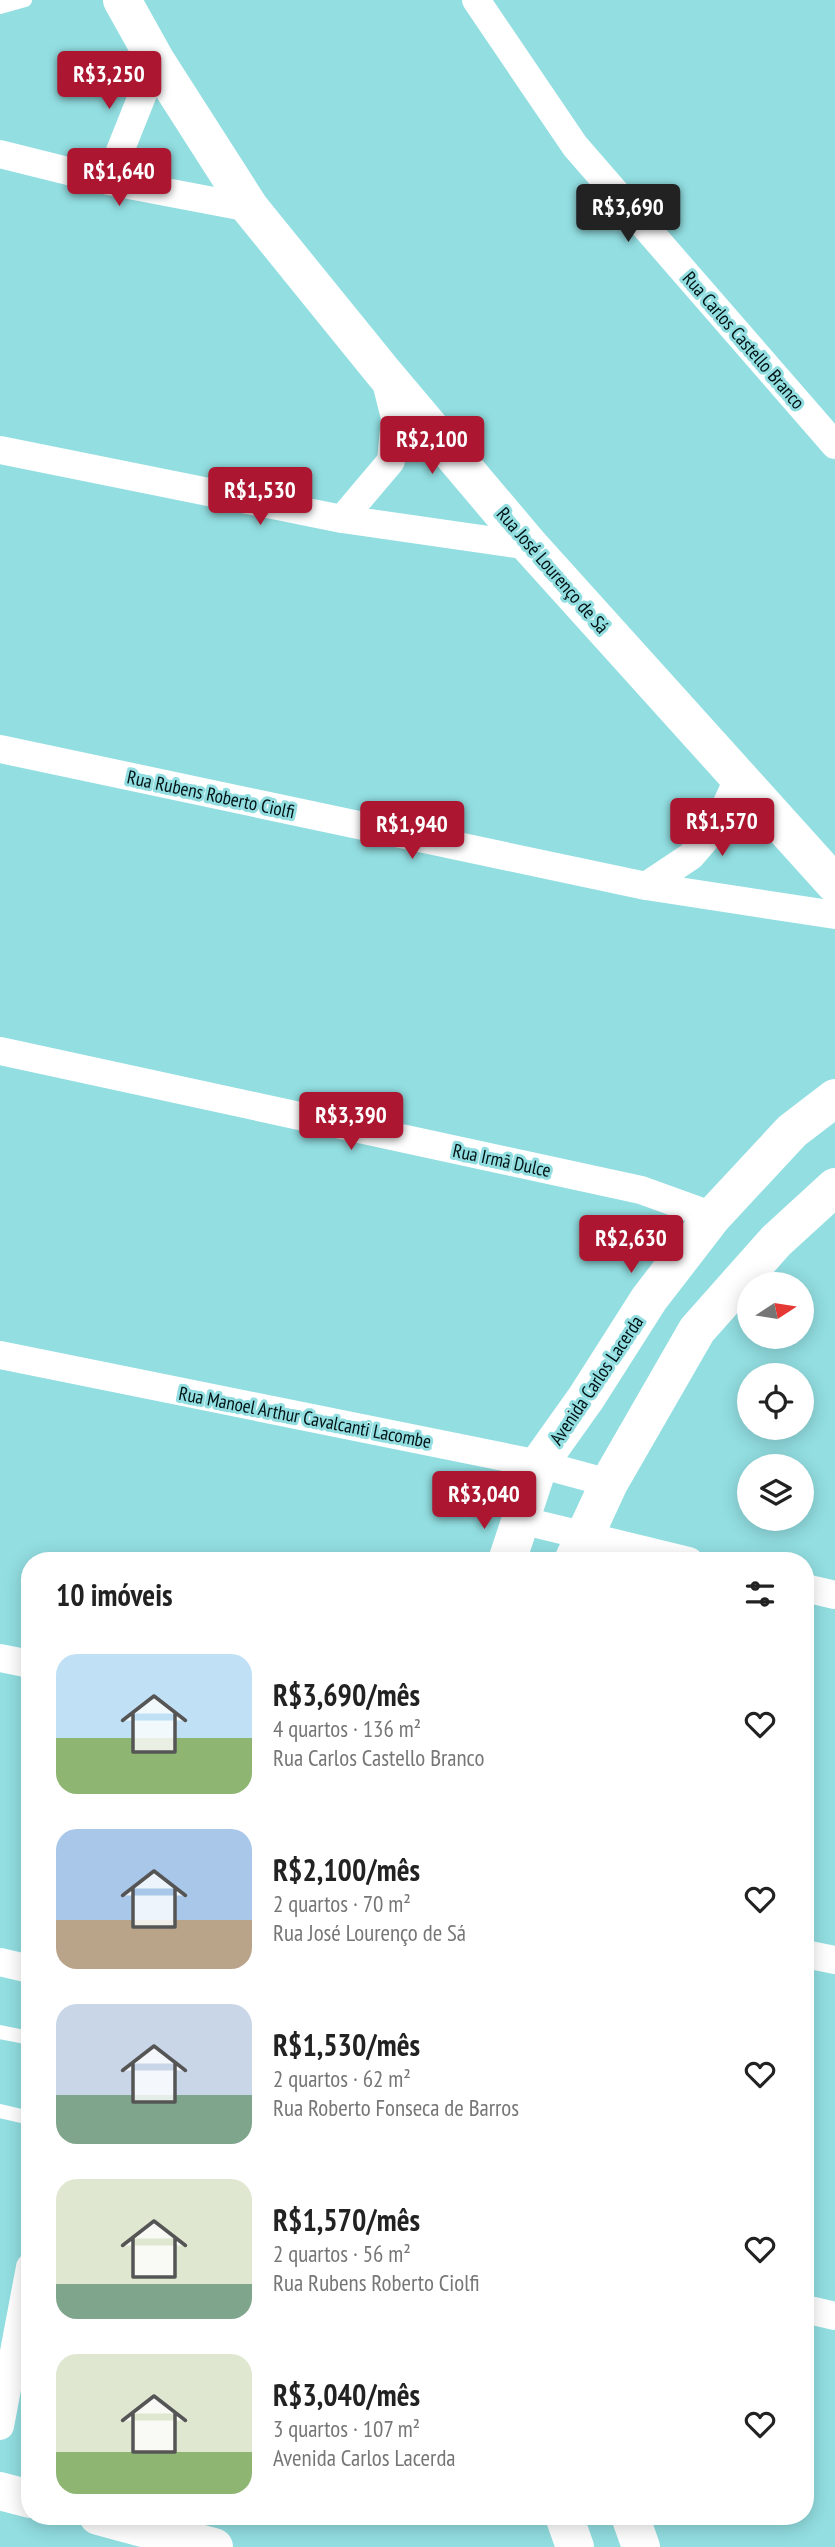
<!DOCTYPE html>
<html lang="pt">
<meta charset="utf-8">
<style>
:root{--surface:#fff;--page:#f6f6f6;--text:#222;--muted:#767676;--accent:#ac1630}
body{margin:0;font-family:"PT Sans Narrow",sans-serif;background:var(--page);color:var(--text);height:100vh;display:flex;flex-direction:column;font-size:26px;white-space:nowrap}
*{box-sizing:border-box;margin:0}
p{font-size:23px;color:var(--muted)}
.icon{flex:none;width:38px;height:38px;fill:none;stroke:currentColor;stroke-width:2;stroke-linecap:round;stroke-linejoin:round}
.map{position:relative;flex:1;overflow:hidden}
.panel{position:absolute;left:21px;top:1552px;width:793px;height:973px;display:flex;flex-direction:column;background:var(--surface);border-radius:28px;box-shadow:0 4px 18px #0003}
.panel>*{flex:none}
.needle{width:46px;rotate:78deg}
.fabs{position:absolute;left:737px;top:1272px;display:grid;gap:14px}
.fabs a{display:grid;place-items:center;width:77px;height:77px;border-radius:50%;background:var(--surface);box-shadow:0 4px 18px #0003;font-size:35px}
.price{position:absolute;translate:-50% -60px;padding:0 16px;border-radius:7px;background:var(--accent);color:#fff;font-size:23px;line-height:46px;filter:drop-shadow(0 2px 4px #0008)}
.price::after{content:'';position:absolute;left:50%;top:42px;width:21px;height:16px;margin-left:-10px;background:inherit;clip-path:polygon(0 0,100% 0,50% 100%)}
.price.selected{background:#222;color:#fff}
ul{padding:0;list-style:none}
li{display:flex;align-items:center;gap:21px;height:175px;padding:0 35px}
li span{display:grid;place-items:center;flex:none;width:196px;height:140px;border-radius:21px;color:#555}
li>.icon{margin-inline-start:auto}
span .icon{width:84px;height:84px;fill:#fffc;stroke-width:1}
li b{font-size:30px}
h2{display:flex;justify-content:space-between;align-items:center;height:84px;padding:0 35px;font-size:30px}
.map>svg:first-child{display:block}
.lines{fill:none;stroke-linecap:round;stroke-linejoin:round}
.lane{stroke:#fff;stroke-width:14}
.street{stroke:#fff;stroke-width:28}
.secondary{stroke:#fff;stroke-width:38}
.labels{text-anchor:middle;stroke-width:6;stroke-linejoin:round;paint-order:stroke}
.street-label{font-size:19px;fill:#001213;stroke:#92dee1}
</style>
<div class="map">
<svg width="835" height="2547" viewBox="0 0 835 2547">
<rect width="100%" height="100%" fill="#92dee1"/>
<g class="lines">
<path class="lane" d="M0,7L25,0
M0,2032L30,2038
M0,2111L30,2118"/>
<path class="street" d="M476,0L575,146L835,445
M0,154L108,181L250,208
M108,181L156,61
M0,450L342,519L530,546
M342,519L391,461L395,418L385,378
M0,749L646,886L835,915
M646,886L691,856L716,827L738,779
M0,1051L641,1190L713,1216
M0,1355L539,1464L609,1483
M520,1520L689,1561
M805,1588L835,1595
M0,1658L30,1664
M805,1954L835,1960
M0,1962L30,1969
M805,2309L835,2316
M0,2426L30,2267"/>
<path class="secondary" d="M122,0L156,61L250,208L383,372L530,546L835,884
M507,1561L539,1464L586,1398L649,1299L713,1216L792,1131L835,1098
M573,1561L609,1483L697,1330L776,1241L835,1187
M0,2491L30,2499
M98,2516L214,2547
M564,2516L575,2547
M630,2516L641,2547"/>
</g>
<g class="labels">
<g class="street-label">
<text transform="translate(744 340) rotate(49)" y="7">Rua Carlos Castello Branco</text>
<text transform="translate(553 570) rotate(49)" y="7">Rua José Lourenço de Sá</text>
<text transform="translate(211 794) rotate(12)" y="7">Rua Rubens Roberto Ciolfi</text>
<text transform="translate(502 1160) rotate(12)" y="7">Rua Irmã Dulce</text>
<text transform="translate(596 1380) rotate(-56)" y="7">Avenida Carlos Lacerda</text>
<text transform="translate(305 1417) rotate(11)" y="7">Rua Manoel Arthur Cavalcanti Lacombe</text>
</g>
</g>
</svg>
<div class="fabs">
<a><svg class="needle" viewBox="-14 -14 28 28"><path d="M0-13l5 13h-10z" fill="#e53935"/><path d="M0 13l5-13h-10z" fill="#767676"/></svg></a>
<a><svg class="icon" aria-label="locate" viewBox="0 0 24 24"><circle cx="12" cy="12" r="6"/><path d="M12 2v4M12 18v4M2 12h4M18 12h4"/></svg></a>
<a><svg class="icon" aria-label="layers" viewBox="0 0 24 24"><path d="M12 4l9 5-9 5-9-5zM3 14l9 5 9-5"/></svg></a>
</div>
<b class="price" style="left:109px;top:111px">R$3,250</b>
<b class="price" style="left:119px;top:208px">R$1,640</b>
<b class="price selected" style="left:628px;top:244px">R$3,690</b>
<b class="price" style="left:432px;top:476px">R$2,100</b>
<b class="price" style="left:260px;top:527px">R$1,530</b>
<b class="price" style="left:722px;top:858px">R$1,570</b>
<b class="price" style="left:412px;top:861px">R$1,940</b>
<b class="price" style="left:351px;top:1152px">R$3,390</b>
<b class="price" style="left:631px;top:1275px">R$2,630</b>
<b class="price" style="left:484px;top:1531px">R$3,040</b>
<section class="panel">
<h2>10 imóveis<svg class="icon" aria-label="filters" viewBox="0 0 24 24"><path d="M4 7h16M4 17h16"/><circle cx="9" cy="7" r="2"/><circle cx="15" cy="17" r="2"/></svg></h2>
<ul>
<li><span style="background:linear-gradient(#bfe0f5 60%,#8fb573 0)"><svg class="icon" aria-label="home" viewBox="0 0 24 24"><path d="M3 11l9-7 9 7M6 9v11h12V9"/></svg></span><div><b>R$3,690/mês</b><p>4 quartos · 136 m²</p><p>Rua Carlos Castello Branco</p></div><svg class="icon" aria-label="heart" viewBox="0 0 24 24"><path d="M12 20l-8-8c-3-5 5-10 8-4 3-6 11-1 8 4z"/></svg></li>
<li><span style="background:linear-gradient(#a9c7e8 65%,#b9a48a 0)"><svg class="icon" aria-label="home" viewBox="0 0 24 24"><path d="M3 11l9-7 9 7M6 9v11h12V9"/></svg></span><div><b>R$2,100/mês</b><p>2 quartos · 70 m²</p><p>Rua José Lourenço de Sá</p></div><svg class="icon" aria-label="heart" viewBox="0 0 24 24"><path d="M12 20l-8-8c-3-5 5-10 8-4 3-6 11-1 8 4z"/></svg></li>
<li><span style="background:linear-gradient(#c9d6e8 65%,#7fa58c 0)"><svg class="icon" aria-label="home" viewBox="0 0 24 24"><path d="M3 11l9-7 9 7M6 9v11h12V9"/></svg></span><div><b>R$1,530/mês</b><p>2 quartos · 62 m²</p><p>Rua Roberto Fonseca de Barros</p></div><svg class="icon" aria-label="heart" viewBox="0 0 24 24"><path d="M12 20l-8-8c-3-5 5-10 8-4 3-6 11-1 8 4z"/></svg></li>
<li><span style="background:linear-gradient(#dfe7d0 75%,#7fa58c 0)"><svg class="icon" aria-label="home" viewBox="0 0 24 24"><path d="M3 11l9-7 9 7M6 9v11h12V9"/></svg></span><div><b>R$1,570/mês</b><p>2 quartos · 56 m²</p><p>Rua Rubens Roberto Ciolfi</p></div><svg class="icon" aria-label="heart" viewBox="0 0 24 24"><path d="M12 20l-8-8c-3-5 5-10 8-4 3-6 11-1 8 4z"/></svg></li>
<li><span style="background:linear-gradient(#dfe7d0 70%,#8fb573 0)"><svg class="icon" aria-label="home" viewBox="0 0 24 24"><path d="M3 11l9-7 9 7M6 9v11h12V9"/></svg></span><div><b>R$3,040/mês</b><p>3 quartos · 107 m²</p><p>Avenida Carlos Lacerda</p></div><svg class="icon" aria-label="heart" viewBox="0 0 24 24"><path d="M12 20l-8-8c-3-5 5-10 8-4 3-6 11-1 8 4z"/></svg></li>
</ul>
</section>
</div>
